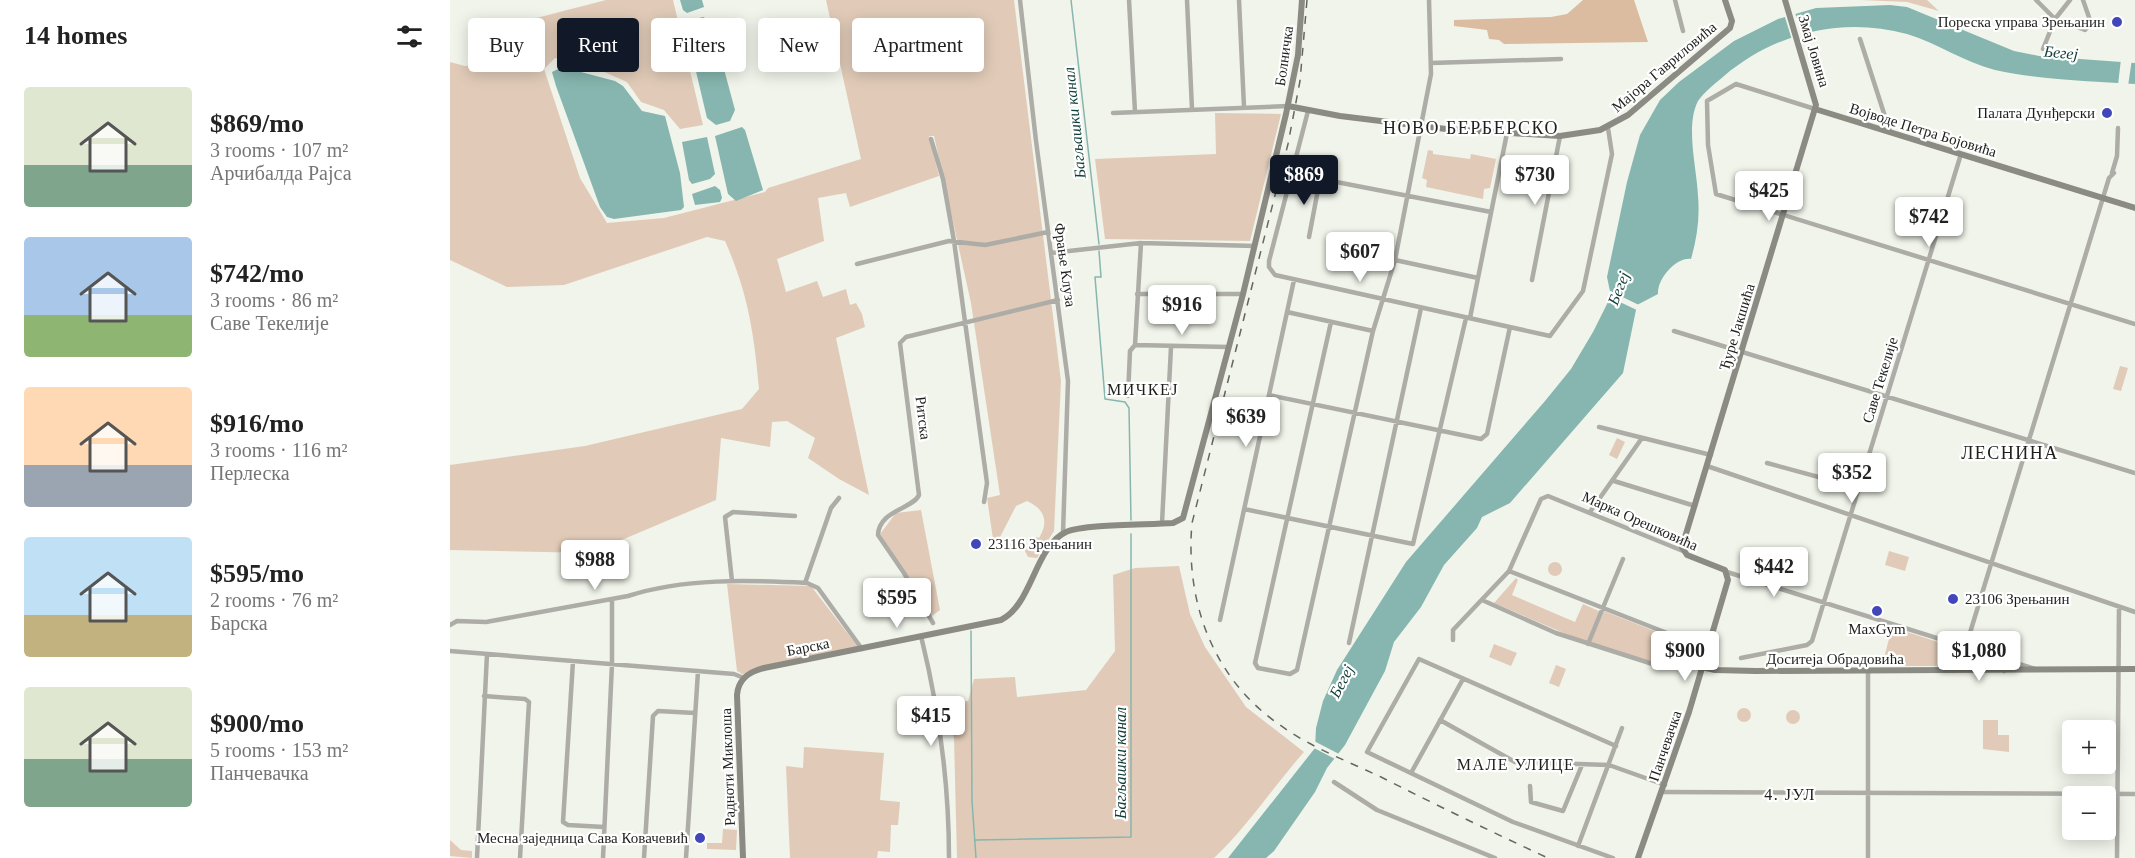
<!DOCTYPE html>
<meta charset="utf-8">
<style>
:root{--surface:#fff;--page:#f6f6f6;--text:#222;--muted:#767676;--accent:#111827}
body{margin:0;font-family:Georgia,serif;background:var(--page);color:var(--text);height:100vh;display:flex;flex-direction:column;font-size:22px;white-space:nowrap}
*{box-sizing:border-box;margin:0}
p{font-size:20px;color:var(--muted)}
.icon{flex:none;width:33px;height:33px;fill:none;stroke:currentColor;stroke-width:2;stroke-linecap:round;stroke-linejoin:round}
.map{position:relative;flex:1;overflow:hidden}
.panel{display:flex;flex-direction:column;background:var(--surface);width:450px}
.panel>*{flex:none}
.guide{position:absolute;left:18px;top:18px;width:570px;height:54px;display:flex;gap:12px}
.controls{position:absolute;left:1612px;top:720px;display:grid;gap:12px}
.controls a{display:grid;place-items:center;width:54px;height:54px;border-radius:6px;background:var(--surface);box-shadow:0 3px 15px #0003;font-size:30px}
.price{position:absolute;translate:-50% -51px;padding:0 14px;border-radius:6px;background:#fff;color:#222;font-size:20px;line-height:39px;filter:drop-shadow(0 2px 3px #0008)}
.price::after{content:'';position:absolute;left:50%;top:36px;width:18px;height:14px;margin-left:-9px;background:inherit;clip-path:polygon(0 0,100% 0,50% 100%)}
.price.on{background:var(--accent);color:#fff}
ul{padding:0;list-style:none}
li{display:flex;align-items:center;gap:18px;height:150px;padding:0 24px}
li span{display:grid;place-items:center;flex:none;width:168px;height:120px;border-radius:6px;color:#555}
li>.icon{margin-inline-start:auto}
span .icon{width:72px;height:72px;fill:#fffc;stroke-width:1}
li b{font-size:26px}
h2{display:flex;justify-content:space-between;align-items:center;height:72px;padding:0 24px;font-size:26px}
.chip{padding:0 21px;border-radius:6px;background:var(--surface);box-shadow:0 3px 15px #0003;font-size:21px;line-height:54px}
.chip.on{background:var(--accent);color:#fff}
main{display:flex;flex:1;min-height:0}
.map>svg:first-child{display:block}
.green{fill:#e1cbb8}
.forest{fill:#dcbca0}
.water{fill:#86b6af}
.pier{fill:#f0f4ea}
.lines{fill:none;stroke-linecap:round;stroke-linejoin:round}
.stream{stroke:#86b6af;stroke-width:1.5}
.street{stroke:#adaca7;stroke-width:4.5}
.secondary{stroke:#8b8a83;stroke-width:6}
.rail{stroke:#656762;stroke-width:1.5;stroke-dasharray:8 8;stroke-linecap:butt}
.poi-dot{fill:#4147bb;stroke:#fff;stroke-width:2}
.labels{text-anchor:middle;stroke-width:4.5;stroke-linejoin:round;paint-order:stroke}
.poi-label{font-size:15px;fill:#1f201d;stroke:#fff;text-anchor:end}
.street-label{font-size:15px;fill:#1f201d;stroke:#fff}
.water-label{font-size:16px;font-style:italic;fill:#0f3d37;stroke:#fff}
.neighbourhood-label{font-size:16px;letter-spacing:1.5px;fill:#1f201d;stroke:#fff}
.quarter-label{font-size:18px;letter-spacing:1.5px;fill:#1f201d;stroke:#fff}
</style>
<main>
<section class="panel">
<h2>14 homes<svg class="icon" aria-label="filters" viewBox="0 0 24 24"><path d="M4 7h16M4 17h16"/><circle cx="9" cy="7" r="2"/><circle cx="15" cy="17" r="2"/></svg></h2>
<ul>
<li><span style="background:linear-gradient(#dfe7d0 65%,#7fa58c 0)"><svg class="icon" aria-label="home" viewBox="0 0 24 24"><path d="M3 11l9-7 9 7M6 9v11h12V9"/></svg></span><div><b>$869/mo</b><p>3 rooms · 107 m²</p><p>Арчибалда Рајса</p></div></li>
<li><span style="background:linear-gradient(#a9c7e8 65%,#8fb573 0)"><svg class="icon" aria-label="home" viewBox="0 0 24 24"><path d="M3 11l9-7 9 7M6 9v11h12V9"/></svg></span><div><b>$742/mo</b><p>3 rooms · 86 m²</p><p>Саве Текелије</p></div></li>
<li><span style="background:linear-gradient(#ffd9b3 65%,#9aa5b1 0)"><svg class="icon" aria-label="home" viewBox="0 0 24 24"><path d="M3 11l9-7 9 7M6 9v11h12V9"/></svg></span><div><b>$916/mo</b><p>3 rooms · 116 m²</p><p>Перлеска</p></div></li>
<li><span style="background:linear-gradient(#bfe0f5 65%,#c2b280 0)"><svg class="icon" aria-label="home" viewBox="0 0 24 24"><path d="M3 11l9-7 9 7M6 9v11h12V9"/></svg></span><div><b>$595/mo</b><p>2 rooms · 76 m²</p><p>Барска</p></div></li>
<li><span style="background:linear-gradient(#dfe7d0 60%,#7fa58c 0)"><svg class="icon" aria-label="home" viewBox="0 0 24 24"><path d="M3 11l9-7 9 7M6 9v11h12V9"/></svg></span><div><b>$900/mo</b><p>5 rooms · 153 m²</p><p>Панчевачка</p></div></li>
</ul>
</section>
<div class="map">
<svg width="1685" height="858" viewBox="0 0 1685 858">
<rect width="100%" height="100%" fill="#f0f4ea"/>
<path class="green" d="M156,0H223L253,125L230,129L214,110L191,102L177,82L143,67L105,58L94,69L130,178L157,223L214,218L315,192L318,188L411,159L376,0H564L611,381L604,531L587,558L578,557L575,551L586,537L589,538C599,522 595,509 577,501L566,506L548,541L543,539L537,498L550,495L521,303L484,136H479L489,176L400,207L396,193L368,198L374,241L327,259L336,292L367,281L373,297L396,289L400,305L406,303L412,314L415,327L386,338L419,495L389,479L358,458L365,438L337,421L322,422L320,447L271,438L266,500L141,553L0,550V465L135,446L292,409L309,389C304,333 298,293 275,241L257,237L114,285L57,287L0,260V62L15,66L82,54L71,22Z
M1411,0H1477L1489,11L1457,2Z
M765,113L831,114L800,241L655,239L645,159L766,154Z
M978,150L983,151V154L1020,159L1021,154L1046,159L1040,188L1034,189L1033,199L976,187L977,180L972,178Z
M911,255L931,258L929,269L909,266Z
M1670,366L1678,368L1671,391L1663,389Z
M1167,438L1175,442L1167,459L1159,455Z
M471,510L490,610L479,618L430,534L446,513Z
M1439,551L1459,557L1455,571L1435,565Z
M1098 569a7 7 0 1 1 14 0a7 7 0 1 1-14 0Z
M729,566L740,614L755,647L796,707L854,752C823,787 798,826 764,858H507L504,738L493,701H518L524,679L565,677L567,697L636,690L665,651L663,575L685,568Z
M1066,578L1068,580L1062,595L1125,622L1133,604L1151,612L1137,643L1044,603Z
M277,584L361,586L408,647L294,675L287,671Z
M1154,611L1222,638L1211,662L1192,660L1140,643Z
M1442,627L1509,649L1508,661L1504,666H1432Z
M1044,644L1067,653L1061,666L1039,657Z
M1106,665L1116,669L1109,687L1099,683Z
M1287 715a7 7 0 1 1 14 0a7 7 0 1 1-14 0Z
M1336 717a7 7 0 1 1 14 0a7 7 0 1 1-14 0Z
M1533,720H1548V735H1559V752L1533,749Z
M354,747L434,753L430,800L450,802L448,825H441L440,852L428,851L427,858H340L336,766L353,768Z
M273,829L287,830L286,850L257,849V843H272Z
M0,840L11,850L22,851V858L0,856Z"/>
<path class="forest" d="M1133,0H1184L1198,42L1054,44L1049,40L1039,39L1037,30L1004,26V20L1101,17L1117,14Z"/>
<path class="water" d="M230,0H252L254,7L237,13L233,10Z
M1440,5L1457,7L1564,51L1589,56L1685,63V84C1638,81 1591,80 1545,70C1514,62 1487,43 1457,34C1392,16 1325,33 1274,76C1266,83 1254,92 1248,101C1235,126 1247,169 1248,196C1250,217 1247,238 1241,259C1226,257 1207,279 1208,294L1187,305L1173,373L1060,503L1032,517L1027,528L994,565L971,607L944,642L935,671L895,745L877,768L865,792L824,851L816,858H778L865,748L866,728L873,701L887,670L956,562L1095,401L1121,369L1143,332L1161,296L1157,277L1177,182L1190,135L1210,100L1229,82L1284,41L1328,19L1366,8Z
M253,17L261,21L285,110L280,121L266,125L257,118L235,25L238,21Z
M112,67L165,81L173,86L192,111L215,116L230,173L234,207L231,210L164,219L157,217L150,207L106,86L102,72Z
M292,127L295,130L313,190L286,201L278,194L265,136Z
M257,137L265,174L260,179L242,184L239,180L232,142Z
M265,186L270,190L272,198L270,202L245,205L242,194Z"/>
<path class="pier" d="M1344,10L1353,36L1342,40L1334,14Z
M1671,59H1682L1678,86L1668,85Z
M1156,289L1191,306L1189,311L1157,296Z
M862,740L891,755L887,760L862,747Z"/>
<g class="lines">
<path class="stream" d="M621,0L649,244
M649,251L651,277H645L655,399L675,402L679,408L681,520
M521,631L522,801L526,858
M526,840L681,837V534"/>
<path class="street" d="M570,0L586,141L618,381L613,533
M679,0L685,112
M737,0L742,109
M789,0L794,107
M1225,0L1233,31
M1586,0L1605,19L1635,30L1641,23L1633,0
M1410,39L1440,132
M1593,49L1605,19L1620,0
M981,63L1111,59
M1365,109L1286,84L1257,101L1258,145L1266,194L1685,324
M858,111L819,261V267L825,275L1100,336L1133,291L1162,154L1158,128
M663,113L838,106
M481,139L493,179L504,241L537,483L534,502
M840,173L1041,212
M1662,173L1667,156L1668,128
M859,237L870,179
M601,253L691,243L805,246
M945,260L1028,278
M407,264L499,241L535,245L598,232
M1082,280L1110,136
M687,294H793
M837,312L923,331
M1020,318L1057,133
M881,322L805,663L808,668L840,674L847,670L923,331L945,260L981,74L979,0
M1224,331L1685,473
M685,345L779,347
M819,395L1031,439L1037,434L1060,327
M678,396L680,351L685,345L691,243
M1149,427L1261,455
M1317,463L1409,488
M1257,466L1685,612
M1164,481L1245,506
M794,509L963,544L1016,318
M1140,512L1192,438
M712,523L721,347
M1277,572L1585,669
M282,581L275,517L283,512L345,516
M355,583L381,508L389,498
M1032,600L1106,633L1209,666C1218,662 1221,649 1224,640L1222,635L1059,571L1091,499L1098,496L1233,551
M770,620L844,280
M483,623L454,573L428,535C429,510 463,509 469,495L450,343L456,337L608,300
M0,625L7,621L36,622L178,596C234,578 298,580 357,583L368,588L412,649
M471,636C489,709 499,783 499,858
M1003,640V630L1059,571
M899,643L971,308
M1138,644L1173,559
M0,651L284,674L294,678
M1220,652L1252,667
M1291,658L1357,645L1362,641L1511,154
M1542,658L1554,671
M123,661L113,822L118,825L154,827
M1503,670L1512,659L1659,178L1664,173
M34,696L75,699L79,702L70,858
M990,720L1065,762L1159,765L1215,785
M961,773L1013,679
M884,782L927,810L1045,858
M1080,786L1081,802L1113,811L1132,765
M1212,792L1685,794
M1128,846L1172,728
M27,858L37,654
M153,858L162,664V599
M194,858L203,716L208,711L245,713
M236,858L248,671
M1163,858L1063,822L917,752L969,659L1166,746
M1418,858V671
M1667,858L1669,607"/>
<path class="secondary" d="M838,106L890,116L996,129L1110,136L1150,130L1178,115L1280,28L1282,21L1275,0
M1365,109L1685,208
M1252,667L1265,670L1306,671L1685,669
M293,858L287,695C288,679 299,672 314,668L551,620C582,605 585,546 616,532C635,524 698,525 723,523L733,518L793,294L836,114L848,55L852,0
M1188,858L1239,712L1278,580L1275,570L1237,555L1232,547L1366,105L1335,0"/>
<path class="rail" d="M857,0L850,81L838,144L742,523C735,602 763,679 830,725C860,747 897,761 931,777C986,805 1042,832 1098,858"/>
</g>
<g class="poi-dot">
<circle cx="1667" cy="22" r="6"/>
<circle cx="1657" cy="113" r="6"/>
<circle cx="526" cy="544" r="6"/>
<circle cx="1503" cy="599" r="6"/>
<circle cx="1427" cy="611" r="6"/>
<circle cx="250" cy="838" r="6"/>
</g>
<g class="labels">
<g class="poi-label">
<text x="1655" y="27">Пореска управа Зрењанин</text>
<text x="1645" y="118">Палата Дунђерски</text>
<text x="538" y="549" text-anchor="start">23116 Зрењанин</text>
<text x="1515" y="604" text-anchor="start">23106 Зрењанин</text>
<text x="1427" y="634" text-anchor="middle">MaxGym</text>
<text x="238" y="843">Месна заједница Сава Ковачевић</text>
</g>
<g class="street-label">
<text transform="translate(1364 51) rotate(73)" y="5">Змај Јовина</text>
<text transform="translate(834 56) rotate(-82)" y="5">Болничка</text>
<text transform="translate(1214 67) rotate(-40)" y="5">Мајора Гавриловића</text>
<text transform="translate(1473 130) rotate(17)" y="5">Војводе Петра Бојовића</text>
<text transform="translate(615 265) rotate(82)" y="5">Фрање Клуза</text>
<text transform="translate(1287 327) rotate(-73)" y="5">Ђуре Јакшића</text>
<text transform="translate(1430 380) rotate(-73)" y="5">Саве Текелије</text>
<text transform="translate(473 418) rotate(83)" y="5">Ритска</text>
<text transform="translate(1190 521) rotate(24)" y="5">Марка Орешковића</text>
<text transform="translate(358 647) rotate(-11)" y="5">Барска</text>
<text x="1385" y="664">Доситеја Обрадовића</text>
<text transform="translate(1215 746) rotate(-71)" y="5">Панчевачка</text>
<text transform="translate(278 767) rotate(-92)" y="5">Радноти Миклоша</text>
</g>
<g class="water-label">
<text transform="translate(1611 52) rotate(5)" y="6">Бегеј</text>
<text transform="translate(624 123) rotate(-96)" y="6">Багљашки канал</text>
<text transform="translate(1168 288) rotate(-68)" y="6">Бегеј</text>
<text transform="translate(891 681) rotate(-62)" y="6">Бегеј</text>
<text transform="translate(670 763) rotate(-90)" y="6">Багљашки канал</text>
</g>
<g class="neighbourhood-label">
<text x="693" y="395">МИЧКЕЈ</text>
<text x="1066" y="770">МАЛЕ УЛИЦЕ</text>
<text x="1340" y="800">4. ЈУЛ</text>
</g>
<g class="quarter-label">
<text x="1021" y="134">НОВО БЕРБЕРСКО</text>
<text x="1560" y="459">ЛЕСНИНА</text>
</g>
</g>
</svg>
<div class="controls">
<a>+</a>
<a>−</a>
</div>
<b class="price on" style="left:854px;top:206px">$869</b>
<b class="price" style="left:1085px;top:206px">$730</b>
<b class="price" style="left:1319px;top:222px">$425</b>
<b class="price" style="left:1479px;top:248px">$742</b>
<b class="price" style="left:910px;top:283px">$607</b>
<b class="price" style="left:732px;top:336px">$916</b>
<b class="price" style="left:796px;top:448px">$639</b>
<b class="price" style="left:1402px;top:504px">$352</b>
<b class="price" style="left:145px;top:591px">$988</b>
<b class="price" style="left:1324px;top:598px">$442</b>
<b class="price" style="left:447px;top:629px">$595</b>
<b class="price" style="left:1235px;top:682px">$900</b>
<b class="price" style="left:1529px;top:682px">$1,080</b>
<b class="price" style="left:481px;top:747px">$415</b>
<div class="guide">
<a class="chip">Buy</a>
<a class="chip on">Rent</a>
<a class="chip">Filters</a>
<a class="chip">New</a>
<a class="chip">Apartment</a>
</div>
</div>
</main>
